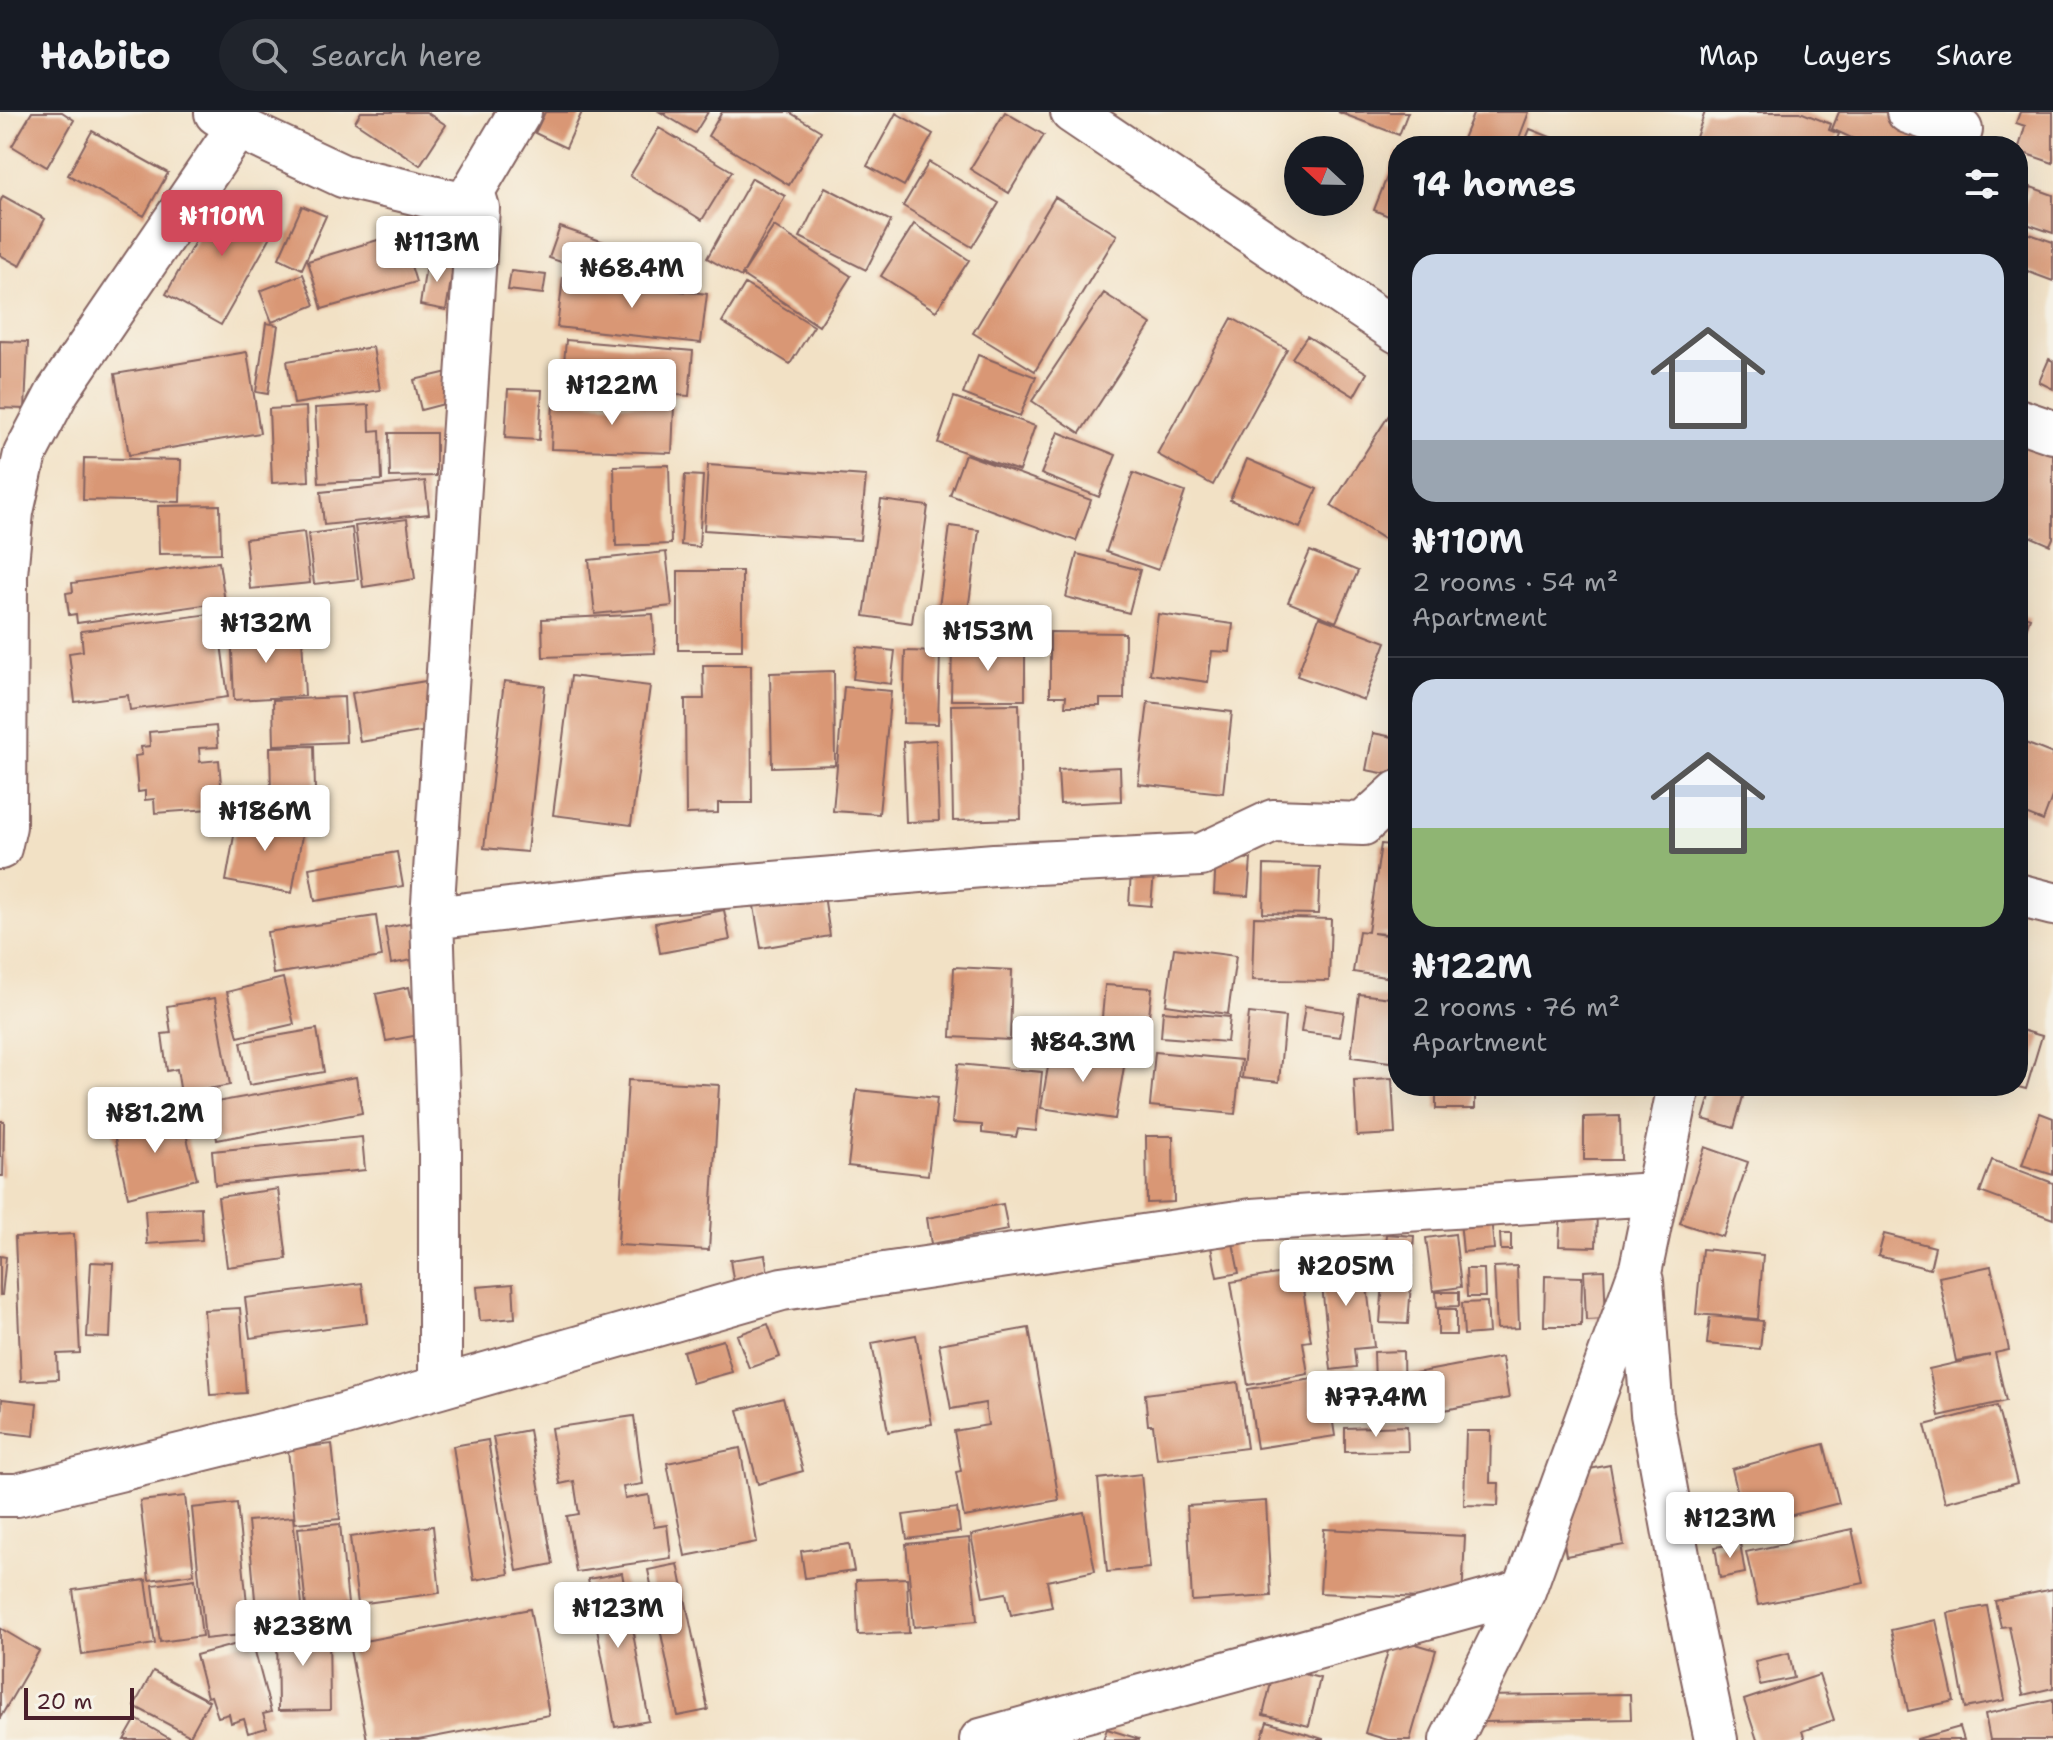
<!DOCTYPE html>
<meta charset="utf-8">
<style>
:root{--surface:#171b24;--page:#20242c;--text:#f1f3f6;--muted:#9ea1a6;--line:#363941;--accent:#d1495b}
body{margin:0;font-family:"Shantell Sans",sans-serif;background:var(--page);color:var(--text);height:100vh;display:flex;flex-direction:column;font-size:30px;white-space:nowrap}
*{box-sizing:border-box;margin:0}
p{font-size:26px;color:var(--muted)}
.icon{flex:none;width:44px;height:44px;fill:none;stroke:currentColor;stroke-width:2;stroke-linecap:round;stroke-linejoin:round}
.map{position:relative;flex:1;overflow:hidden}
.panel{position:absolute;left:1388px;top:24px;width:640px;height:960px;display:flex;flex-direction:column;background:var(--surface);border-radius:32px;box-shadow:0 8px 32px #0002}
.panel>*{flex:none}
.needle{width:52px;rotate:292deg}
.tools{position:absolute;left:1284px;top:24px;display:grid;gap:16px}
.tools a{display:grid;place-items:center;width:80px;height:80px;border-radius:50%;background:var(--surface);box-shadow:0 8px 32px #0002;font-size:40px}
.scale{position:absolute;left:24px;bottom:20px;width:110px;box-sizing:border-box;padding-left:8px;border:4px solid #4a1f2b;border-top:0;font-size:22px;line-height:28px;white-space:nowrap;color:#4a1f2b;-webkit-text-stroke:6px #f7f3e8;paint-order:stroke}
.price{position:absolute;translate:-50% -68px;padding:0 18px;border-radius:8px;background:#fff;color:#222;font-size:26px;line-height:52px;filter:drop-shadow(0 2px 4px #0008)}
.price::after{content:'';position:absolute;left:50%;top:48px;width:24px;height:18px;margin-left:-12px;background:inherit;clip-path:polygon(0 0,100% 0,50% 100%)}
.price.current{background:var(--accent);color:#fff}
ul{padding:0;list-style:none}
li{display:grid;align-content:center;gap:16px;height:424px;padding:0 24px}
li+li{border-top:2px solid var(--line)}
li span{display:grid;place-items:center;height:248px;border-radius:24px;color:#555}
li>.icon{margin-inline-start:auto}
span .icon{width:144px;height:144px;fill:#fffc;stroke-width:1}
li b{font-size:34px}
h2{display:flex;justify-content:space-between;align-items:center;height:96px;padding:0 24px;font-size:34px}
header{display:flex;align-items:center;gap:48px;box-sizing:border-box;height:112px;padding:0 40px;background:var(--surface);border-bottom:2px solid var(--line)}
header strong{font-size:38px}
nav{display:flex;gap:44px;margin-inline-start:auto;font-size:28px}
.search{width:560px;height:72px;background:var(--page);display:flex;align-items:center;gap:20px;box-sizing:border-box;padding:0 28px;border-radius:44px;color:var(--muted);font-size:30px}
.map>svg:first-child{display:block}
.building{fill:#d99775}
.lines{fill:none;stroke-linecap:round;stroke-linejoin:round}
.street-casing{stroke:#856361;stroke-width:46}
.street{stroke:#fff;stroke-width:42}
</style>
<header>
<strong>Habito</strong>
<div class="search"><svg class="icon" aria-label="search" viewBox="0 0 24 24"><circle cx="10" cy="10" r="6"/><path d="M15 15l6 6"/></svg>Search here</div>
<nav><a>Map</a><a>Layers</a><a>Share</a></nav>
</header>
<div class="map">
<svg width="2053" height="1628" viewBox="0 0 2053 1628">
<rect width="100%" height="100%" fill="#f7f3e8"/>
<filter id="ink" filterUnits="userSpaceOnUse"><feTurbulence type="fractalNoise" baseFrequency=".0125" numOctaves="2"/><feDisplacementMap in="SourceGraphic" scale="16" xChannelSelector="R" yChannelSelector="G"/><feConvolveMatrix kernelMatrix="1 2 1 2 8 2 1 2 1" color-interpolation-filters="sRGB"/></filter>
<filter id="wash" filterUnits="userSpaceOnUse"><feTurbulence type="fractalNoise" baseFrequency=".006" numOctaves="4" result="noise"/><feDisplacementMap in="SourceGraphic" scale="32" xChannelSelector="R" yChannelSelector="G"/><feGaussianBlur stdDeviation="1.8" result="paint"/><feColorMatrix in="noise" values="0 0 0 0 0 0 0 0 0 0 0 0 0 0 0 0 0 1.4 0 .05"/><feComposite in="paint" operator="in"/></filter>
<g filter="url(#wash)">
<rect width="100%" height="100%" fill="#f2e1c5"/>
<g id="blocks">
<path class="building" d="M32,0H62L74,8L47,55L12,34Z
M361,0H426L446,13L420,53L355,10Z
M545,0H582L566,36L535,21Z
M660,0H708L695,21Z
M722,0H789L821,19L789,73L708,24Z
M1005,0L1044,23L1009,81L970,57Z
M1338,0H1408L1399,23Z
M1474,0H1529L1516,34H1460Z
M1705,0H1800L1831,12L1829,18L1839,22L1834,34H1702L1694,31Z
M1839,0H1885L1923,17L1915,34H1869L1832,17Z
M2020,0H2053V51L2018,39L2025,14L2016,11Z
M896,1L933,22L904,74L867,54Z
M659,16L732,59L702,108L630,64Z
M1530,17L1573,34H1523Z
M92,19L168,61L144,104L68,63Z
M1398,37V108L1374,98Z
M929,50L999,91L972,135L903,94Z
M752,66L785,84L741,165L707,146Z
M2018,70L2028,74L2018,99L2022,100L2031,75L2053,83V121L2018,109Z
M825,75L891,109L866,158L800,125Z
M223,79L279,110L221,213L166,182Z
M3,84L45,107L20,154L0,143V90Z
M1055,85L1117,123L1035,259L973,221Z
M302,94L326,104L302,157L279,146Z
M914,112L969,148L936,199L881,164Z
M774,114L851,164L819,214L742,163Z
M560,115L639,142L629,173L549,146Z
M2018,118L2053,130V169L2018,156Z
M401,121L416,170L322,197L308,149Z
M427,147L454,151L446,198L420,193Z
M511,159L546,163L543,182L508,178Z
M303,162L315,193L272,210L260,179Z
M563,166L707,182L701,231L557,215Z
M745,172L814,214L790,252L722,210Z
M1104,181L1151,212L1080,321L1032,289Z
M1232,206L1287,237L1213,373L1157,342Z
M266,211L278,213L268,282L256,280Z
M1307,224L1367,261L1354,284L1292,246Z
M566,228L693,239L689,284L562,274Z
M0,229L28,230L25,297L0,296Z
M373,235L380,278L294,292L287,249Z
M247,240L260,321L129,343L115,262Z
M978,243L1036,265L1020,304L963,282Z
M2049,247L2053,249V277L2039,270Z
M448,260L455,289L421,298L414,268Z
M508,277L542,278L539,328L505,326Z
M954,285L1035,314L1019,359L938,331Z
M553,289L674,294L672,341L551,337Z
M369,293L370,319L380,318L382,368L319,371L315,296Z
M306,295L309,369L272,371L269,297Z
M1389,303L1398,308V422L1392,432L1331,394Z
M1058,320L1116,343L1099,385L1041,362Z
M389,321H436V364L390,365Z
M2018,323L2053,338V426L2050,433L2018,419Z
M965,342L1091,388L1076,429L950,383Z
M84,346L181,348L180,390L83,388Z
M1247,347L1317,377L1300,416L1230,388Z
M669,353L671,432L616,434L614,354Z
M708,353L866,364L860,428L704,418Z
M1133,361L1185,380L1158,458L1106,440Z
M685,363L703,364L699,435L681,433Z
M425,369L429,402L324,413L321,380Z
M881,388L928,394L912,511L864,504Z
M220,393L221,441L159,442L158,394Z
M407,407L415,467L363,475L355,414Z
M950,414L979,418L965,520L936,517Z
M352,416L358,467L314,472L308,422Z
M304,420L310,471L250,477L245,427Z
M1310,439L1358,459L1336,510L1288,490Z
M666,440L672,494L595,502L589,448Z
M1077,442L1140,458L1129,501L1066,485Z
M219,450L225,490L77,511L76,502L69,503L66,481L73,480L72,471Z
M678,459H742V538H678Z
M217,501L228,585L130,598L128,583L75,590L69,541L83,539L81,519Z
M653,502L655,541L543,545L542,507Z
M1158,502L1233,512L1230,540L1212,539L1208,570L1150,562Z
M2018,502L2030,506L2021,532L2018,531Z
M1319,505L1386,530L1364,588L1297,564Z
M257,514L258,526L302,524L305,584L234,588L231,515Z
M1050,520L1125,521L1124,587H1100V594H1065L1066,584H1050Z
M952,533H1025V588H951Z
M857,535L895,539L891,572L853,567Z
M905,539L940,540L938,612L903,611Z
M703,553H751L752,691H718V701L686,702L685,587H704Z
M834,559L835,653L772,655L770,561Z
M571,564L650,574L631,713L553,703Z
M426,569L433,618L360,630L352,581Z
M504,569L545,574L527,740L484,736Z
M844,575L891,579L879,702L833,699Z
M344,585L346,630L274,633L273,588Z
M1148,590L1232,600L1223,681L1138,672Z
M1019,592L1021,707L953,709L951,593Z
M216,614L218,635L199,636L200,650L219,648L223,696L155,701L154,687L145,688V679L138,680L135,644L142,643L141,635L150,634L149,620Z
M1373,621L1398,626V664L1366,658Z
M936,628L939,709L906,710L903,630Z
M2020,629L2053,642V682L2043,709L2018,699Z
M314,634L315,679L271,680L270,635Z
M1120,655L1121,689L1060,692L1058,658Z
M238,701L304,712L292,781L226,769Z
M1381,732L1398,734V823L1373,821L1398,825V867L1353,860L1359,819L1368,820Z
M397,740L403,774L315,789L309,756Z
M1216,745L1251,747L1248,784L1214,782Z
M1264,753L1320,755L1318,802L1263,801Z
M1131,760L1154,761L1151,794L1129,792Z
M824,783L830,824L761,836L754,794Z
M724,798L730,828L660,841L655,811Z
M376,804L382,845L273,862L267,820Z
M1254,805L1331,807L1329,869L1252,868Z
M415,810L422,846L391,852L385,816Z
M1174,836L1236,844L1228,902L1166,893Z
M954,855L1012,858L1010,928L951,925Z
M283,866L294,912L238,925L227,880Z
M1105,873L1152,876L1146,931L1100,927Z
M409,875L419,923L386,929L376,882Z
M1359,882L1398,887V951L1351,945Z
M215,886L230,973L181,982L177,957L167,959L162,922L171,921L167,894Z
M1305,894L1344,900L1340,925L1301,920Z
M1163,899L1230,905L1227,930L1161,925Z
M1249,901L1285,905L1279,970L1242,966Z
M317,917L324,960L249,973L241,930Z
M2018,917L2042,924L2026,977L2018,975Z
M1051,937L1125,949L1115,1007L1041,996Z
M1155,940L1241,948L1235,1002L1150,994Z
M958,952L1042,960L1036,1019L1018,1017L1016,1025L982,1021V1013L952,1011Z
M356,965L362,1001L217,1028L211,991Z
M1392,966L1395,1022L1357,1024L1354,968Z
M628,968L719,973L709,1138L618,1133Z
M1436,974H1475V997H1436Z
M1713,974H1746L1734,1016L1703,1007Z
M857,978L937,986L928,1063L848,1054Z
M181,1001L197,1067L128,1085L113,1018Z
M2040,1001L2053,1006V1063L2022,1053Z
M1620,1004L1621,1048H1584V1005Z
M0,1009H4L3,1064H0Z
M1146,1024H1173L1174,1090L1147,1091Z
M362,1025L365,1058L215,1073L212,1039Z
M1705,1035L1748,1050L1723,1125L1680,1111Z
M1992,1048L2053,1071V1107L1980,1080Z
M278,1077L287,1147L227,1155L218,1085Z
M1003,1092L1008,1118L931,1132L927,1106Z
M201,1095L202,1128L147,1132L145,1098Z
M1561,1096L1597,1098L1596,1135L1559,1134Z
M1491,1105L1494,1137L1463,1140L1460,1109Z
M1231,1121L1239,1161L1217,1165L1209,1125Z
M74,1122L80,1241L57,1242L58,1267L21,1269L15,1125Z
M1386,1122L1414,1124L1411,1169L1382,1167Z
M1455,1122L1461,1175L1433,1179L1426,1126Z
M1500,1122H1511V1138H1501Z
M1884,1122L1935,1135L1930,1157L1878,1144Z
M1702,1137L1763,1143L1758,1207L1696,1202Z
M1363,1140L1374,1235L1354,1237L1356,1255L1331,1258L1319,1146Z
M765,1143L769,1168L734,1173L730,1148Z
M0,1144L6,1145L2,1183H0Z
M91,1150L113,1151L110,1226L87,1225Z
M1517,1154L1519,1216L1497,1217L1494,1155Z
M1991,1154L2009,1238L1995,1241L2006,1289L1939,1304L1929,1257L1990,1243L1956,1249L1939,1165Z
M1466,1157H1484L1485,1185H1467Z
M1300,1158L1311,1229L1303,1230L1308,1262L1248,1273L1231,1170Z
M1604,1158L1606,1207L1586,1208L1584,1159Z
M1545,1164L1582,1165L1581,1214H1544Z
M1383,1170L1411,1172L1408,1212L1380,1211Z
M362,1171L367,1211L250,1226L245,1186Z
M513,1172L515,1206L480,1209L477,1175Z
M1436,1180H1459V1194L1437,1195Z
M1487,1190L1489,1221L1464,1223L1462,1191Z
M240,1196L246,1281L210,1283L204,1198Z
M1438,1197H1456V1223H1438Z
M1710,1204L1763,1209L1760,1237L1707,1232Z
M768,1212L780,1245L749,1256L737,1223Z
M1029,1216L1059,1388L964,1405L956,1360L961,1359L954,1319L988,1313L985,1291L951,1297L939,1232Z
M916,1223L932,1312L888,1320L872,1231Z
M723,1228L732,1260L692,1271L683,1239Z
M1403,1239L1404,1303L1376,1304L1374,1240Z
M1502,1245L1509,1286L1412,1304L1405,1263Z
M1326,1265L1335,1324L1257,1336L1248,1277Z
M1238,1270L1247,1336L1157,1347L1153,1313H1148L1145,1282Z
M783,1286L803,1359L758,1372L738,1298Z
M2,1287L37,1291L34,1324L0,1320Z
M1997,1294L2017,1371L1945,1390L1925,1313Z
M634,1304L643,1372L623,1375L625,1387L649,1383L654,1415L667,1413L671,1446L576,1460L567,1404L579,1402L574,1369L560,1372L551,1316Z
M1407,1314L1408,1339L1345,1340V1316Z
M529,1318L553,1452L517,1459L493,1325Z
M1466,1319H1491L1490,1371H1499L1498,1394L1464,1393Z
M488,1328L509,1462L474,1468L453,1334Z
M332,1332L340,1407L295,1411L288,1337Z
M1824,1332L1839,1391L1746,1415L1732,1357Z
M740,1336L757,1430L685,1444L667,1351Z
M1610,1353L1624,1433L1566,1444L1557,1389L1570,1361Z
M1141,1362L1150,1456L1107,1460L1098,1367Z
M185,1384L194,1462L149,1468L140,1389Z
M1266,1389L1271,1484L1192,1489L1187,1394Z
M237,1391L250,1522L205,1527L192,1396Z
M957,1396L960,1420L907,1427L903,1403Z
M1084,1400L1095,1459L1047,1469L1052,1495L1011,1503L1006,1481L983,1485L971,1423Z
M293,1405L302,1493L256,1498L248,1409Z
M340,1412L348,1492L306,1496L298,1416Z
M433,1414L440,1481L358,1492L350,1425Z
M1324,1417L1465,1424L1462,1488L1320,1481Z
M1852,1417L1864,1471L1758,1493L1746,1440Z
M969,1426L977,1509L914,1515L906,1432Z
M1740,1431L1745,1461L1720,1466L1715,1435Z
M849,1432L854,1459L805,1466L801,1439Z
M678,1452L708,1598L678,1604L648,1458Z
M622,1461L649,1609L615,1615L588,1467Z
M907,1466L909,1521L858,1523L856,1468Z
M195,1467L202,1524L160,1530L153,1473Z
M146,1468L155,1532L82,1543L73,1478Z
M2053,1477V1576L2023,1583L2009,1514L2001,1515L1995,1489Z
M1987,1494L2005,1588L1965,1596L1948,1501Z
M530,1497L549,1603L418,1628H367L349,1532Z
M1936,1508L1954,1589L1908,1599L1891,1518Z
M277,1514H329L330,1598L278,1599Z
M0,1516L39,1539L0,1606Z
M1392,1525L1436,1538L1410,1628H1388L1365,1621Z
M252,1528L271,1600L263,1602L267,1616L248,1621L244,1607L231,1611L229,1602L218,1605L211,1584L207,1585L196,1543Z
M1789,1541L1794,1566L1760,1573L1755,1549Z
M1275,1555L1320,1566L1309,1614L1263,1603Z
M153,1559L209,1589L190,1624L134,1594Z
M1819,1563L1834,1608L1802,1619L1805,1628H1757L1744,1588Z
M1630,1582L1631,1607L1483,1610L1482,1584Z
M2053,1587V1628H1990L1985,1602Z
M136,1607L172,1628H124Z
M1267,1610L1323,1627V1628H1261Z
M1960,1615L1964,1628H1917V1627Z
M1107,1617L1139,1627V1628H1103Z"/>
</g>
</g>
<g filter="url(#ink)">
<use href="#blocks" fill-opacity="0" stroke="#856361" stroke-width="2"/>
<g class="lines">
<g class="street-casing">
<path id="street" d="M1072,0L1398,220
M1908,0L1961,18
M216,1L238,15L343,64L478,96
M2018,308L2053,320
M0,736L5,714L6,462L12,400L25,342L58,279L238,15
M2018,783L2053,792
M432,806L638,782L994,753L1201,743L1273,709L1363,712L1398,680
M1642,1169L1652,1302L1684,1476L1716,1628
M440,1275V1037L432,806L478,96L473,79L520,0
M0,1383H17L339,1304L782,1177L1252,1108L1654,1082
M981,1628L1524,1479
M1451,1628L1524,1479L1641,1156L1679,974"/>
</g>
<use href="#street" class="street"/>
</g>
</g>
</svg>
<div class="tools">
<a><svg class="needle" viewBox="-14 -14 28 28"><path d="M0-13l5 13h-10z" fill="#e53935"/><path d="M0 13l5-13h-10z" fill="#9ea1a6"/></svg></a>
</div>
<div class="scale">20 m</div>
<b class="price current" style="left:222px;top:146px">₦110M</b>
<b class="price" style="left:437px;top:172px">₦113M</b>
<b class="price" style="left:632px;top:198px">₦68.4M</b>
<b class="price" style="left:612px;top:315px">₦122M</b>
<b class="price" style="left:266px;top:553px">₦132M</b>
<b class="price" style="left:988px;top:561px">₦153M</b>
<b class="price" style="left:265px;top:741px">₦186M</b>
<b class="price" style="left:1083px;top:972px">₦84.3M</b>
<b class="price" style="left:155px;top:1043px">₦81.2M</b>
<b class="price" style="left:1346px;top:1196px">₦205M</b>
<b class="price" style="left:1376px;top:1327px">₦77.4M</b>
<b class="price" style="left:1730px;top:1448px">₦123M</b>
<b class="price" style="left:618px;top:1538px">₦123M</b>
<b class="price" style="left:303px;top:1556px">₦238M</b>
<section class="panel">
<h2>14 homes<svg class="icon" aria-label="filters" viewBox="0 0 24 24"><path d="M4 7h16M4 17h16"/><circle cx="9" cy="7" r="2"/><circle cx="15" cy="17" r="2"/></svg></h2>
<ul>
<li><span style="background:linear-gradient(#c9d6e8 75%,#9aa5b1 0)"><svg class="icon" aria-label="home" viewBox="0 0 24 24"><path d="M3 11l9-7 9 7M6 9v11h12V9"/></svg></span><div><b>₦110M</b><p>2 rooms · 54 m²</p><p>Apartment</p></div></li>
<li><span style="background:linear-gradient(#c9d6e8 60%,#8fb573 0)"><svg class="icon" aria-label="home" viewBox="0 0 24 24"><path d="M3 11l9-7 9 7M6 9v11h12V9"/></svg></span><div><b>₦122M</b><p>2 rooms · 76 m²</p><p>Apartment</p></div></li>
</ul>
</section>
</div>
